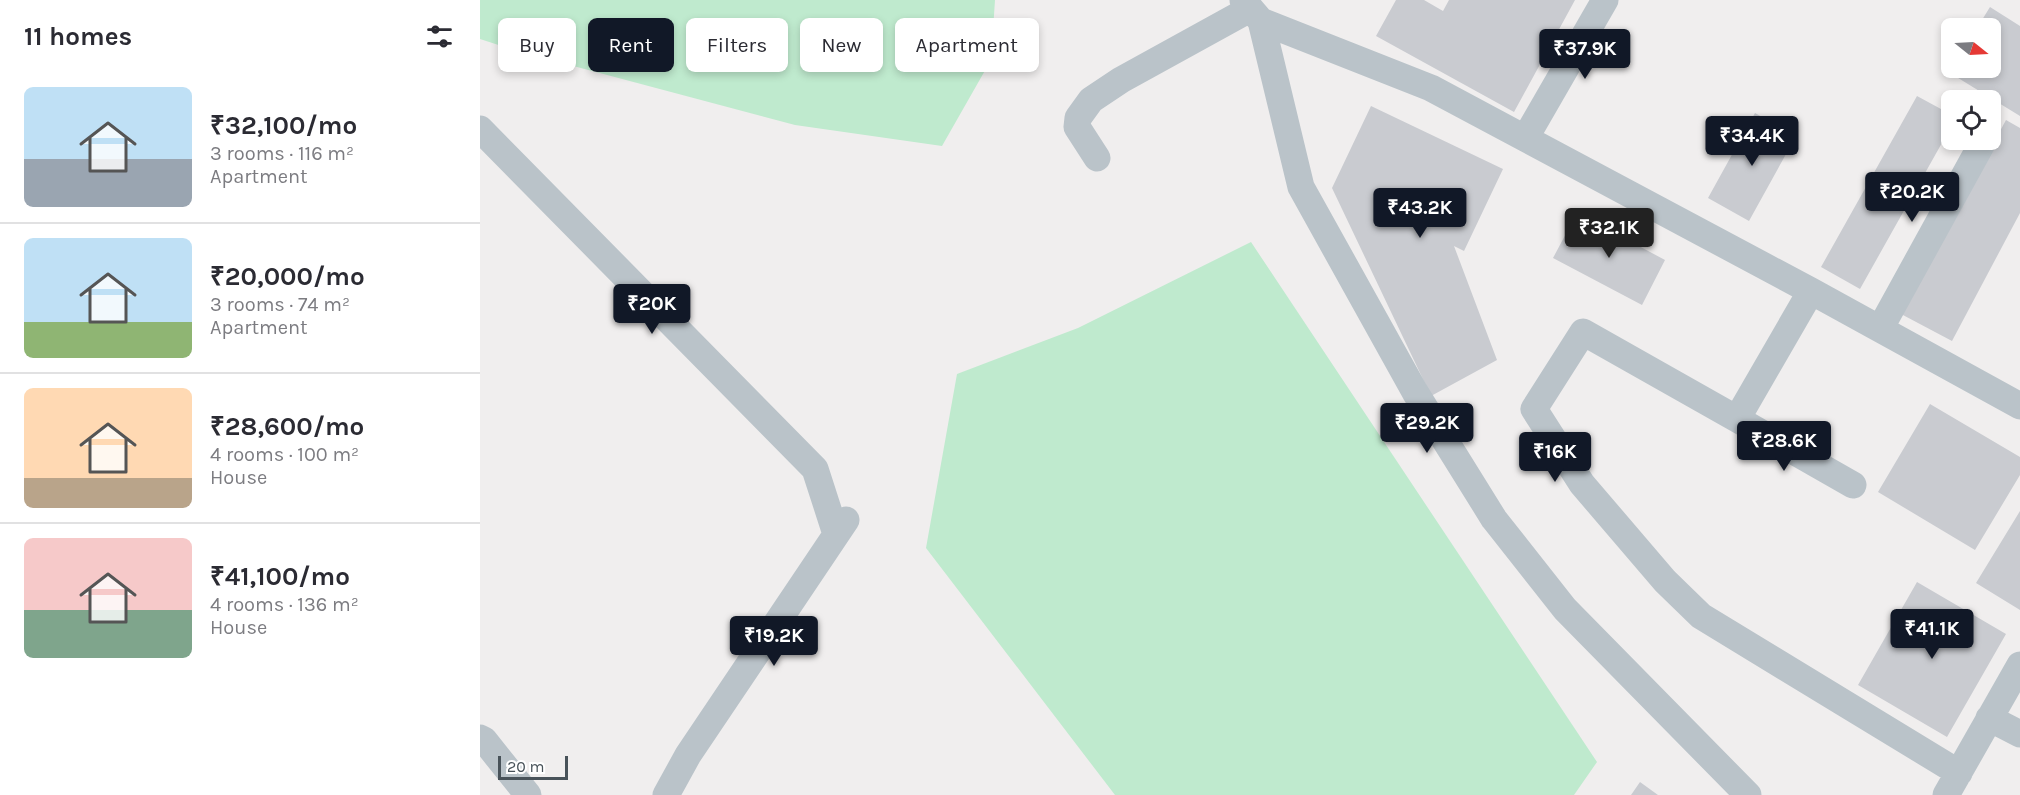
<!DOCTYPE html>
<meta charset="utf-8">
<style>
:root{--surface:#fff;--page:#f7f7f7;--text:#2b2b33;--muted:#7c7c81;--line:#e1e1e2;--accent:#111827}
body{margin:0;font-family:Karla,sans-serif;background:var(--page);color:var(--text);height:100vh;display:flex;flex-direction:column;font-size:22px;white-space:nowrap}
*{box-sizing:border-box;margin:0}
p{font-size:20px;color:var(--muted)}
.icon{flex:none;width:33px;height:33px;fill:none;stroke:currentColor;stroke-width:2;stroke-linecap:round;stroke-linejoin:round}
.map{position:relative;flex:1;overflow:hidden}
.side{display:flex;flex-direction:column;background:var(--surface);width:480px}
.side>*{flex:none}
.banner{position:absolute;left:18px;top:18px;width:570px;height:54px;display:flex;gap:12px}
.needle{width:39px;rotate:108deg}
.controls{position:absolute;left:1461px;top:18px;display:grid;gap:12px}
.controls a{display:grid;place-items:center;width:60px;height:60px;border-radius:9px;background:var(--surface);box-shadow:0 3px 9px #0003;font-size:30px}
.scale{position:absolute;left:18px;bottom:15px;width:70px;box-sizing:border-box;padding-left:6px;border:3px solid #485259;border-top:0;font-size:16px;line-height:21px;white-space:nowrap;color:#485259;-webkit-text-stroke:4px #fff;paint-order:stroke}
.price{position:absolute;translate:-50% -51px;padding:0 14px;border-radius:6px;background:var(--accent);color:#fff;font-size:20px;line-height:39px;filter:drop-shadow(0 2px 3px #0008)}
.price::after{content:'';position:absolute;left:50%;top:36px;width:18px;height:14px;margin-left:-9px;background:inherit;clip-path:polygon(0 0,100% 0,50% 100%)}
.price.current{background:#222;color:#fff}
ul{padding:0;list-style:none}
li{display:flex;align-items:center;gap:18px;height:150px;padding:0 24px}
li+li{border-top:2px solid var(--line)}
li span{display:grid;place-items:center;flex:none;width:168px;height:120px;border-radius:9px;color:#555}
li>.icon{margin-inline-start:auto}
span .icon{width:72px;height:72px;fill:#fffc;stroke-width:1}
li b{font-size:26px}
h2{display:flex;justify-content:space-between;align-items:center;height:72px;padding:0 24px;font-size:26px}
.chip{padding:0 21px;border-radius:9px;background:var(--surface);box-shadow:0 3px 9px #0003;font-size:21px;line-height:54px}
.chip.current{background:var(--accent);color:#fff}
main{display:flex;flex:1;min-height:0}
.map>svg:first-child{display:block}
.green{fill:#bfeace}
.building{fill:#c9cbd0}
.lines{fill:none;stroke-linecap:round;stroke-linejoin:round}
.minor{stroke:#bac3c9;stroke-width:27}
</style>
<main>
<section class="side">
<h2>11 homes<svg class="icon" aria-label="filters" viewBox="0 0 24 24"><path d="M4 7h16M4 17h16"/><circle cx="9" cy="7" r="2"/><circle cx="15" cy="17" r="2"/></svg></h2>
<ul>
<li><span style="background:linear-gradient(#bfe0f5 60%,#9aa5b1 0)"><svg class="icon" aria-label="home" viewBox="0 0 24 24"><path d="M3 11l9-7 9 7M6 9v11h12V9"/></svg></span><div><b>₹32,100/mo</b><p>3 rooms · 116 m²</p><p>Apartment</p></div></li>
<li><span style="background:linear-gradient(#bfe0f5 70%,#8fb573 0)"><svg class="icon" aria-label="home" viewBox="0 0 24 24"><path d="M3 11l9-7 9 7M6 9v11h12V9"/></svg></span><div><b>₹20,000/mo</b><p>3 rooms · 74 m²</p><p>Apartment</p></div></li>
<li><span style="background:linear-gradient(#ffd9b3 75%,#b9a48a 0)"><svg class="icon" aria-label="home" viewBox="0 0 24 24"><path d="M3 11l9-7 9 7M6 9v11h12V9"/></svg></span><div><b>₹28,600/mo</b><p>4 rooms · 100 m²</p><p>House</p></div></li>
<li><span style="background:linear-gradient(#f6c9c9 60%,#7fa58c 0)"><svg class="icon" aria-label="home" viewBox="0 0 24 24"><path d="M3 11l9-7 9 7M6 9v11h12V9"/></svg></span><div><b>₹41,100/mo</b><p>4 rooms · 136 m²</p><p>House</p></div></li>
</ul>
</section>
<div class="map">
<svg width="1540" height="795" viewBox="0 0 1540 795">
<rect width="100%" height="100%" fill="#f0eeee"/>
<path class="green" d="M0,0H515L511,60L462,146L315,125L37,51L0,39Z
M771,242L1117,762L1094,795H635L446,548L477,374L598,328Z"/>
<path class="building" d="M916,0H944L963,11L969,0H1095L1034,112L896,36Z
M1510,7L1540,26V116L1470,73L1474,68H1510V28H1497Z
M1437,96L1472,115V125L1380,289L1341,267Z
M891,106L1023,169L984,251L974,246L1017,360L951,396L852,188Z
M1275,113L1316,136L1269,221L1228,198Z
M1526,120L1540,128V213L1472,341L1421,314Z
M1097,213L1185,260L1162,305L1073,258Z
M1450,404L1540,457V475L1495,550L1398,492Z
M1540,511V610L1496,583Z
M1437,582L1526,634L1467,737L1378,685Z
M1160,782L1178,795H1151Z"/>
<g class="lines">
<path class="minor" d="M763,0L781,21L951,88L1331,291L1540,406
M781,21L821,187L935,392L1014,519L1085,609L1268,795
M0,129L335,469L356,534
M1046,137L1125,0
M617,158L597,127L598,118L611,100L641,80L770,9
M1331,291L1257,419L1103,332L1054,409L1102,484L1185,581L1221,616L1479,773
M1400,329L1504,140
M1257,419L1373,485
M1509,718L1540,734
M0,738L4,740L48,795
M186,795L208,755L366,520
M1466,795L1540,665"/>
</g>
</svg>
<div class="controls">
<a><svg class="needle" viewBox="-14 -14 28 28"><path d="M0-13l5 13h-10z" fill="#e53935"/><path d="M0 13l5-13h-10z" fill="#7c7c81"/></svg></a>
<a><svg class="icon" aria-label="locate" viewBox="0 0 24 24"><circle cx="12" cy="12" r="6"/><path d="M12 2v4M12 18v4M2 12h4M18 12h4"/></svg></a>
</div>
<div class="scale">20 m</div>
<b class="price" style="left:1105px;top:80px">₹37.9K</b>
<b class="price" style="left:1272px;top:167px">₹34.4K</b>
<b class="price" style="left:1432px;top:223px">₹20.2K</b>
<b class="price" style="left:940px;top:239px">₹43.2K</b>
<b class="price current" style="left:1129px;top:259px">₹32.1K</b>
<b class="price" style="left:172px;top:335px">₹20K</b>
<b class="price" style="left:947px;top:454px">₹29.2K</b>
<b class="price" style="left:1304px;top:472px">₹28.6K</b>
<b class="price" style="left:1075px;top:483px">₹16K</b>
<b class="price" style="left:1452px;top:660px">₹41.1K</b>
<b class="price" style="left:294px;top:667px">₹19.2K</b>
<div class="banner">
<a class="chip">Buy</a>
<a class="chip current">Rent</a>
<a class="chip">Filters</a>
<a class="chip">New</a>
<a class="chip">Apartment</a>
</div>
</div>
</main>
